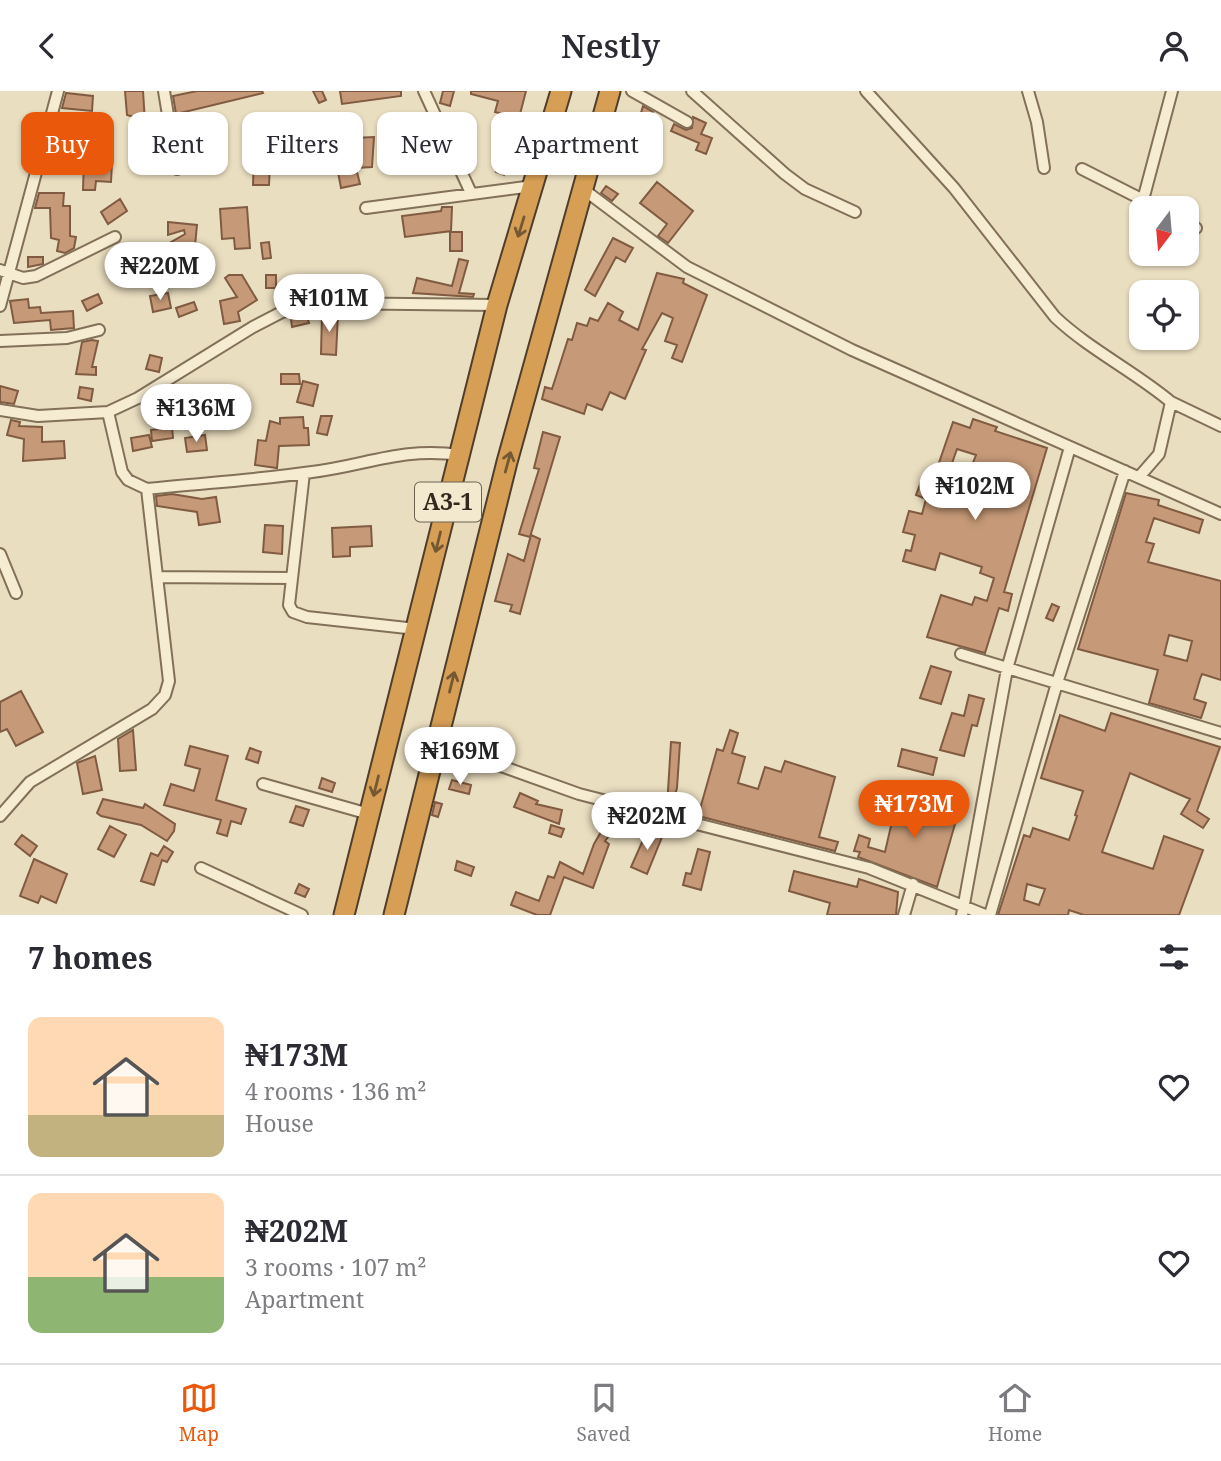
<!DOCTYPE html>
<meta charset="utf-8">
<style>
:root{--surface:#fff;--page:#f2f2f3;--text:#2b2b33;--muted:#7c7c81;--line:#e1e1e2;--accent:#ea580c}
body{margin:0;font-family:"Noto Serif",serif;background:var(--page);color:var(--text);height:100vh;display:flex;flex-direction:column;font-size:26px;white-space:nowrap}
*{box-sizing:border-box;margin:0}
p{font-size:23px;color:var(--muted)}
.icon{flex:none;width:38px;height:38px;fill:none;stroke:currentColor;stroke-width:2;stroke-linecap:round;stroke-linejoin:round}
.map{position:relative;height:824px;overflow:hidden}
.drawer{display:flex;flex-direction:column;background:var(--surface);flex:1}
.drawer>*{flex:none}
.top-card{position:absolute;left:21px;top:21px;width:700px;height:63px;display:flex;gap:14px}
.needle{width:46px;rotate:196deg}
.tools{position:absolute;left:1129px;top:105px;display:grid;gap:14px}
.tools a{display:grid;place-items:center;width:70px;height:70px;border-radius:14px;background:var(--surface);box-shadow:0 2px 5px #0004;font-size:35px}
.price{position:absolute;translate:-50% -60px;padding:0 16px;border-radius:24px;background:#fff;color:#222;font-size:23px;line-height:46px;filter:drop-shadow(0 2px 4px #0008)}
.price::after{content:'';position:absolute;left:50%;top:42px;width:21px;height:16px;margin-left:-10px;background:inherit;clip-path:polygon(0 0,100% 0,50% 100%)}
.price.current{background:var(--accent);color:#fff}
ul{padding:0;list-style:none}
li{display:flex;align-items:center;gap:21px;height:175px;padding:0 28px}
li+li{border-top:2px solid var(--line)}
li span{display:grid;place-items:center;flex:none;width:196px;height:140px;border-radius:14px;color:#555}
li>.icon{margin-inline-start:auto}
span .icon{width:84px;height:84px;fill:#fffc;stroke-width:1}
li b{font-size:30px}
h2{display:flex;justify-content:space-between;align-items:center;height:84px;padding:0 28px;font-size:30px}
.pill{padding:0 24px;border-radius:14px;background:var(--surface);box-shadow:0 2px 5px #0004;font-size:24px;line-height:63px}
.pill.current{background:var(--accent);color:#fff}
header{display:flex;justify-content:space-between;align-items:center;height:91px;padding:0 28px;background:var(--surface);font-size:32px;font-weight:600}
.dock{display:flex;justify-content:space-around;align-items:center;height:98px;border-top:2px solid var(--line);background:var(--surface);font-size:19px;color:var(--muted)}
.dock a{display:grid;justify-items:center;gap:4px}
.dock .current{color:var(--accent)}
.map>svg:first-child{display:block}
.building{fill:#c69a78;stroke:#805b41;stroke-width:2;fill-rule:evenodd}
.lines{fill:none;stroke-linecap:round;stroke-linejoin:round}
.street-casing{stroke:#827059;stroke-width:14}
.highway-casing{stroke:#503e2d;stroke-width:23}
.street{stroke:#f6ecd2;stroke-width:10}
.highway{stroke:#d69f55;stroke-width:19}
.oneway{stroke:#745833}
.labels{text-anchor:middle;stroke-width:6;stroke-linejoin:round;paint-order:stroke}
.shield{fill:#f2e9cf;stroke:#6c6252;stroke-width:2}
.shield-label{font-size:23px;font-weight:bold;fill:#33281d}
</style>
<header><svg class="icon" aria-label="back" viewBox="0 0 24 24"><path d="M15 5l-7 7 7 7"/></svg>Nestly<svg class="icon" aria-label="person" viewBox="0 0 24 24"><circle cx="12" cy="8" r="4"/><path d="M4 21q1-7 8-7t8 7"/></svg></header>
<div class="map">
<svg width="1221" height="824" viewBox="0 0 1221 824">
<rect width="100%" height="100%" fill="#eadec0"/>
<path class="building" d="M125,0H143L145,31H154L156,42L135,44L134,26L127,24Z
M197,0H262L263,2L176,23L173,5Z
M313,0H322L326,9L319,12Z
M340,0H401V5L342,13Z
M443,0H454L450,15L440,12Z
M471,0H526L519,27L495,21L498,10L471,3Z
M66,2L93,5L92,20L62,17Z
M643,15L653,21L649,23L639,56L644,58L638,77L626,73Z
M693,26L706,32L701,43L712,47L706,63L696,59L699,52L671,40L674,33L686,39L692,37Z
M57,33L89,34L88,60L52,59Z
M506,44L514,46L504,84L496,81Z
M374,46L372,76L356,77L360,93L341,97L335,65L354,61L353,47Z
M307,47L310,67L270,74L269,94H253L254,63L277,64L275,52Z
M163,63L164,75L137,76V65Z
M84,67H96V72H112L111,91L96,90L95,99H83Z
M657,91L693,120L668,152L658,145L667,133L640,112Z
M606,95L618,103L612,110L601,102Z
M39,102H64L63,115H70V145L76,146L74,157L65,162L57,160L59,149L51,147L50,117H35Z
M120,108L127,120L108,133L101,121Z
M247,116L250,157L235,158L234,147L222,148L220,118Z
M442,116H452L451,140L405,146L402,125L441,120Z
M168,131L197,134L194,165H178V158H159L185,143L184,139L168,144Z
M450,141H462V160H450Z
M613,147L633,157L625,171L616,166L595,205L585,199Z
M269,151L271,167L263,168L261,152Z
M28,166H43V173L28,176Z
M143,167L147,175L118,192L114,184Z
M459,168L468,170L459,202L474,203L473,206L413,202L417,187L452,195Z
M166,180H174V194H166Z
M657,182L684,188L683,192L707,204L682,271L672,267L677,254L665,250L673,227L662,222L642,258L646,259L625,308L610,301L602,319L587,313L584,323L542,308L545,296L552,298L568,248L572,249L577,232L587,235L590,227L598,230L608,212L623,221L619,229L638,239Z
M229,184H242L257,209L238,221L240,230L224,233L220,210L237,206L225,187Z
M266,184H276V197H266Z
M168,202L171,217L153,221L150,205Z
M98,203L102,212L87,220L82,210Z
M28,208L29,217L40,216L41,222L73,220L74,237L51,239L50,229L14,232L10,210Z
M194,211L197,219L179,226L176,217Z
M322,223H338L336,264L321,263Z
M307,225L309,232L292,236L291,228Z
M92,249L98,250L92,276H96V284L76,283L82,251Z
M150,264L162,267L159,281L146,278Z
M281,283H299L300,293H281Z
M303,290L318,294L313,315L297,311Z
M0,295L18,300L14,313L0,311Z
M80,296L93,298L91,310L78,307Z
M321,325H332L327,344L317,342Z
M303,326L304,337H308L309,354L279,355L277,377L255,374L258,349L266,350L270,330L280,333V327Z
M973,328L997,336L995,340L1047,357L1004,501L1012,503L1008,520L999,517L985,562L927,546L941,504L972,514L975,506L987,510L994,487L980,482L982,476L940,462L935,479L903,470L906,459L911,460L915,444L903,441L909,420L922,423L926,408L916,404L922,388L930,391L933,389L953,331L970,337ZM957,358L976,364L968,384L950,378Z
M11,329L20,331L19,335L42,336V351L64,350L65,367L23,370L24,348L7,344Z
M172,336L173,347L152,350L151,339Z
M543,341L560,346L530,446L519,443L539,378L534,377Z
M149,344L152,356L133,360L131,347Z
M205,344L207,359L187,361L185,347Z
M1126,402L1159,409L1158,414L1203,429L1199,442L1154,427L1146,451L1154,453L1148,471L1221,490V589L1202,583L1200,588L1194,608L1206,612L1201,627L1149,612L1158,579L1078,558ZM1169,544L1192,550L1187,570L1164,564Z
M172,403L202,408L216,406L220,431L199,434L197,421L157,415L156,405Z
M265,434L283,435L282,463L263,461Z
M371,435L372,455L350,456V465L333,466L332,437Z
M531,444L540,448L520,523L510,520L512,514L495,510L508,463L524,470Z
M1052,513L1059,516L1053,530L1046,527Z
M931,575L951,581L941,613L920,607Z
M21,600L43,641L16,655L7,638L0,641V611Z
M969,604L984,608L977,635L972,634L964,665L940,659L952,622L964,625Z
M1111,622L1220,656L1197,720L1209,728L1203,737L1181,723L1190,708L1130,682L1102,761L1153,778L1164,745L1203,759L1179,824H1084L1069,819L1068,824H998L1024,744L1030,746L1033,737L1069,749L1077,725L1075,724L1083,700L1041,687L1060,624L1105,640ZM1027,793L1045,798L1039,814L1024,809Z
M133,639L136,679L120,680L118,648Z
M730,639L738,642L732,662L745,666L738,692L758,698L765,676L781,681L785,670L835,686L819,746L838,751L835,760L698,725L717,658L723,660Z
M671,651L680,652L677,697L671,717L667,716Z
M190,655L228,665L216,709L246,718L241,733L231,730L227,745L217,742L221,729L164,714L171,693L194,700L200,678L185,674Z
M250,657L261,661L258,672L246,668Z
M902,658L937,667L933,684L898,675Z
M95,665L102,699L83,703L77,672Z
M322,687L335,692L332,701L319,697Z
M452,689L471,694L469,703L449,698Z
M899,700L946,714L944,722L957,726L937,796L858,766L860,761L854,760L859,744L870,748L868,756L885,761Z
M520,702L538,710L536,713L562,719L559,733L514,716Z
M103,708L143,717L145,713L175,733L174,740L167,750L141,734L101,725L97,722Z
M435,711L442,713L438,726L432,724Z
M296,715L309,719L303,735L290,731Z
M609,727L620,731L605,750L609,753L593,797L564,786L550,824H537L511,814L516,801L539,810L548,785L554,787L560,771L583,783L594,753Z
M551,734L564,738L561,746L549,742Z
M110,735L126,744L114,766L98,758Z
M647,740L662,746L647,783L631,776Z
M22,744L37,755L30,765L15,753Z
M164,755L173,761L167,771L162,769L154,794L141,790L151,762L158,765Z
M698,758L710,761L701,799L683,794L686,782L691,783Z
M34,768L67,783L56,812L41,805L38,812L20,805Z
M457,770L474,776L471,785L455,779Z
M794,780L857,796L859,788L898,801L896,824H827L830,812L789,800Z
M299,793L309,798L305,806L295,802Z"/>
<g class="lines">
<g class="street-casing">
<path id="street" d="M164,0L177,78
M424,0L471,102
M632,0L687,31
M692,0L785,83L805,98L855,121
M866,0L954,97L1055,226C1090,259 1134,280 1171,311L1159,363L1139,386
M1028,0L1037,31L1044,77
M1082,78L1159,117
M583,98L687,176L852,259L1221,423
M1143,109L1172,0
M366,117L533,95
M1186,132L1196,137
M0,179L23,187L36,185L115,146
M0,215L58,0
M0,250L67,247L99,239
M1171,311L1221,335
M0,319L38,325L108,321L138,307L253,236L282,221L321,212L497,214
M108,321L122,381L128,389L147,398C202,392 258,389 312,381C368,374 401,356 460,364
M304,382L289,514L293,521L307,526L416,538
M0,463L16,502
M157,486L292,487
M961,563L1221,642
M437,652L579,703L869,777L985,824
M263,693L369,723
M0,725L30,691L152,618L165,604L169,590L147,398
M201,777L302,824
M904,824L913,793
M962,824L1007,578L1070,356
M990,824L1057,592L1125,380"/>
</g>
<g class="highway-casing">
<path id="highway" d="M344,824L497,214L561,0
M394,824L507,371L610,0"/>
</g>
<use href="#street" class="street"/>
<use href="#highway" class="highway"/>
</g>
<defs><path id="oneway-shaft" d="M-6 0H5M1.5-3L5.5 0L1.5 3" fill="none" stroke-width="1.6" stroke-linecap="round" stroke-linejoin="round" transform="scale(1.75)"/></defs>
<g class="oneway">
<use href="#oneway-shaft" transform="translate(521 136) rotate(107)"/>
<use href="#oneway-shaft" transform="translate(508 371) rotate(-75)"/>
<use href="#oneway-shaft" transform="translate(438 451) rotate(104)"/>
<use href="#oneway-shaft" transform="translate(452 591) rotate(-76)"/>
<use href="#oneway-shaft" transform="translate(376 695) rotate(104)"/>
</g>
<g class="labels">
<rect class="shield" x="415" y="391.5" width="66" height="39" rx="5"/>
<g class="shield-label">
<text x="448" y="419">A3-1</text>
</g>
</g>
</svg>
<div class="tools">
<a><svg class="needle" viewBox="-14 -14 28 28"><path d="M0-13l5 13h-10z" fill="#e53935"/><path d="M0 13l5-13h-10z" fill="#7c7c81"/></svg></a>
<a><svg class="icon" aria-label="locate" viewBox="0 0 24 24"><circle cx="12" cy="12" r="6"/><path d="M12 2v4M12 18v4M2 12h4M18 12h4"/></svg></a>
</div>
<b class="price" style="left:160px;top:211px">₦220M</b>
<b class="price" style="left:329px;top:243px">₦101M</b>
<b class="price" style="left:196px;top:353px">₦136M</b>
<b class="price" style="left:975px;top:431px">₦102M</b>
<b class="price" style="left:460px;top:696px">₦169M</b>
<b class="price current" style="left:914px;top:749px">₦173M</b>
<b class="price" style="left:647px;top:761px">₦202M</b>
<div class="top-card">
<a class="pill current">Buy</a>
<a class="pill">Rent</a>
<a class="pill">Filters</a>
<a class="pill">New</a>
<a class="pill">Apartment</a>
</div>
</div>
<section class="drawer">
<h2>7 homes<svg class="icon" aria-label="filters" viewBox="0 0 24 24"><path d="M4 7h16M4 17h16"/><circle cx="9" cy="7" r="2"/><circle cx="15" cy="17" r="2"/></svg></h2>
<ul>
<li><span style="background:linear-gradient(#ffd9b3 70%,#c2b280 0)"><svg class="icon" aria-label="home" viewBox="0 0 24 24"><path d="M3 11l9-7 9 7M6 9v11h12V9"/></svg></span><div><b>₦173M</b><p>4 rooms · 136 m²</p><p>House</p></div><svg class="icon" aria-label="heart" viewBox="0 0 24 24"><path d="M12 20l-8-8c-3-5 5-10 8-4 3-6 11-1 8 4z"/></svg></li>
<li><span style="background:linear-gradient(#ffd9b3 60%,#8fb573 0)"><svg class="icon" aria-label="home" viewBox="0 0 24 24"><path d="M3 11l9-7 9 7M6 9v11h12V9"/></svg></span><div><b>₦202M</b><p>3 rooms · 107 m²</p><p>Apartment</p></div><svg class="icon" aria-label="heart" viewBox="0 0 24 24"><path d="M12 20l-8-8c-3-5 5-10 8-4 3-6 11-1 8 4z"/></svg></li>
</ul>
</section>
<nav class="dock">
<a class="current"><svg class="icon" aria-label="map" viewBox="0 0 24 24"><path d="M3 6l6-2 6 2 6-2v14l-6 2-6-2-6 2zM9 4v14M15 6v14"/></svg>Map</a>
<a><svg class="icon" aria-label="saved" viewBox="0 0 24 24"><path d="M7 4h10v16l-5-4-5 4z"/></svg>Saved</a>
<a><svg class="icon" aria-label="home" viewBox="0 0 24 24"><path d="M3 11l9-7 9 7M6 9v11h12V9"/></svg>Home</a>
</nav>
